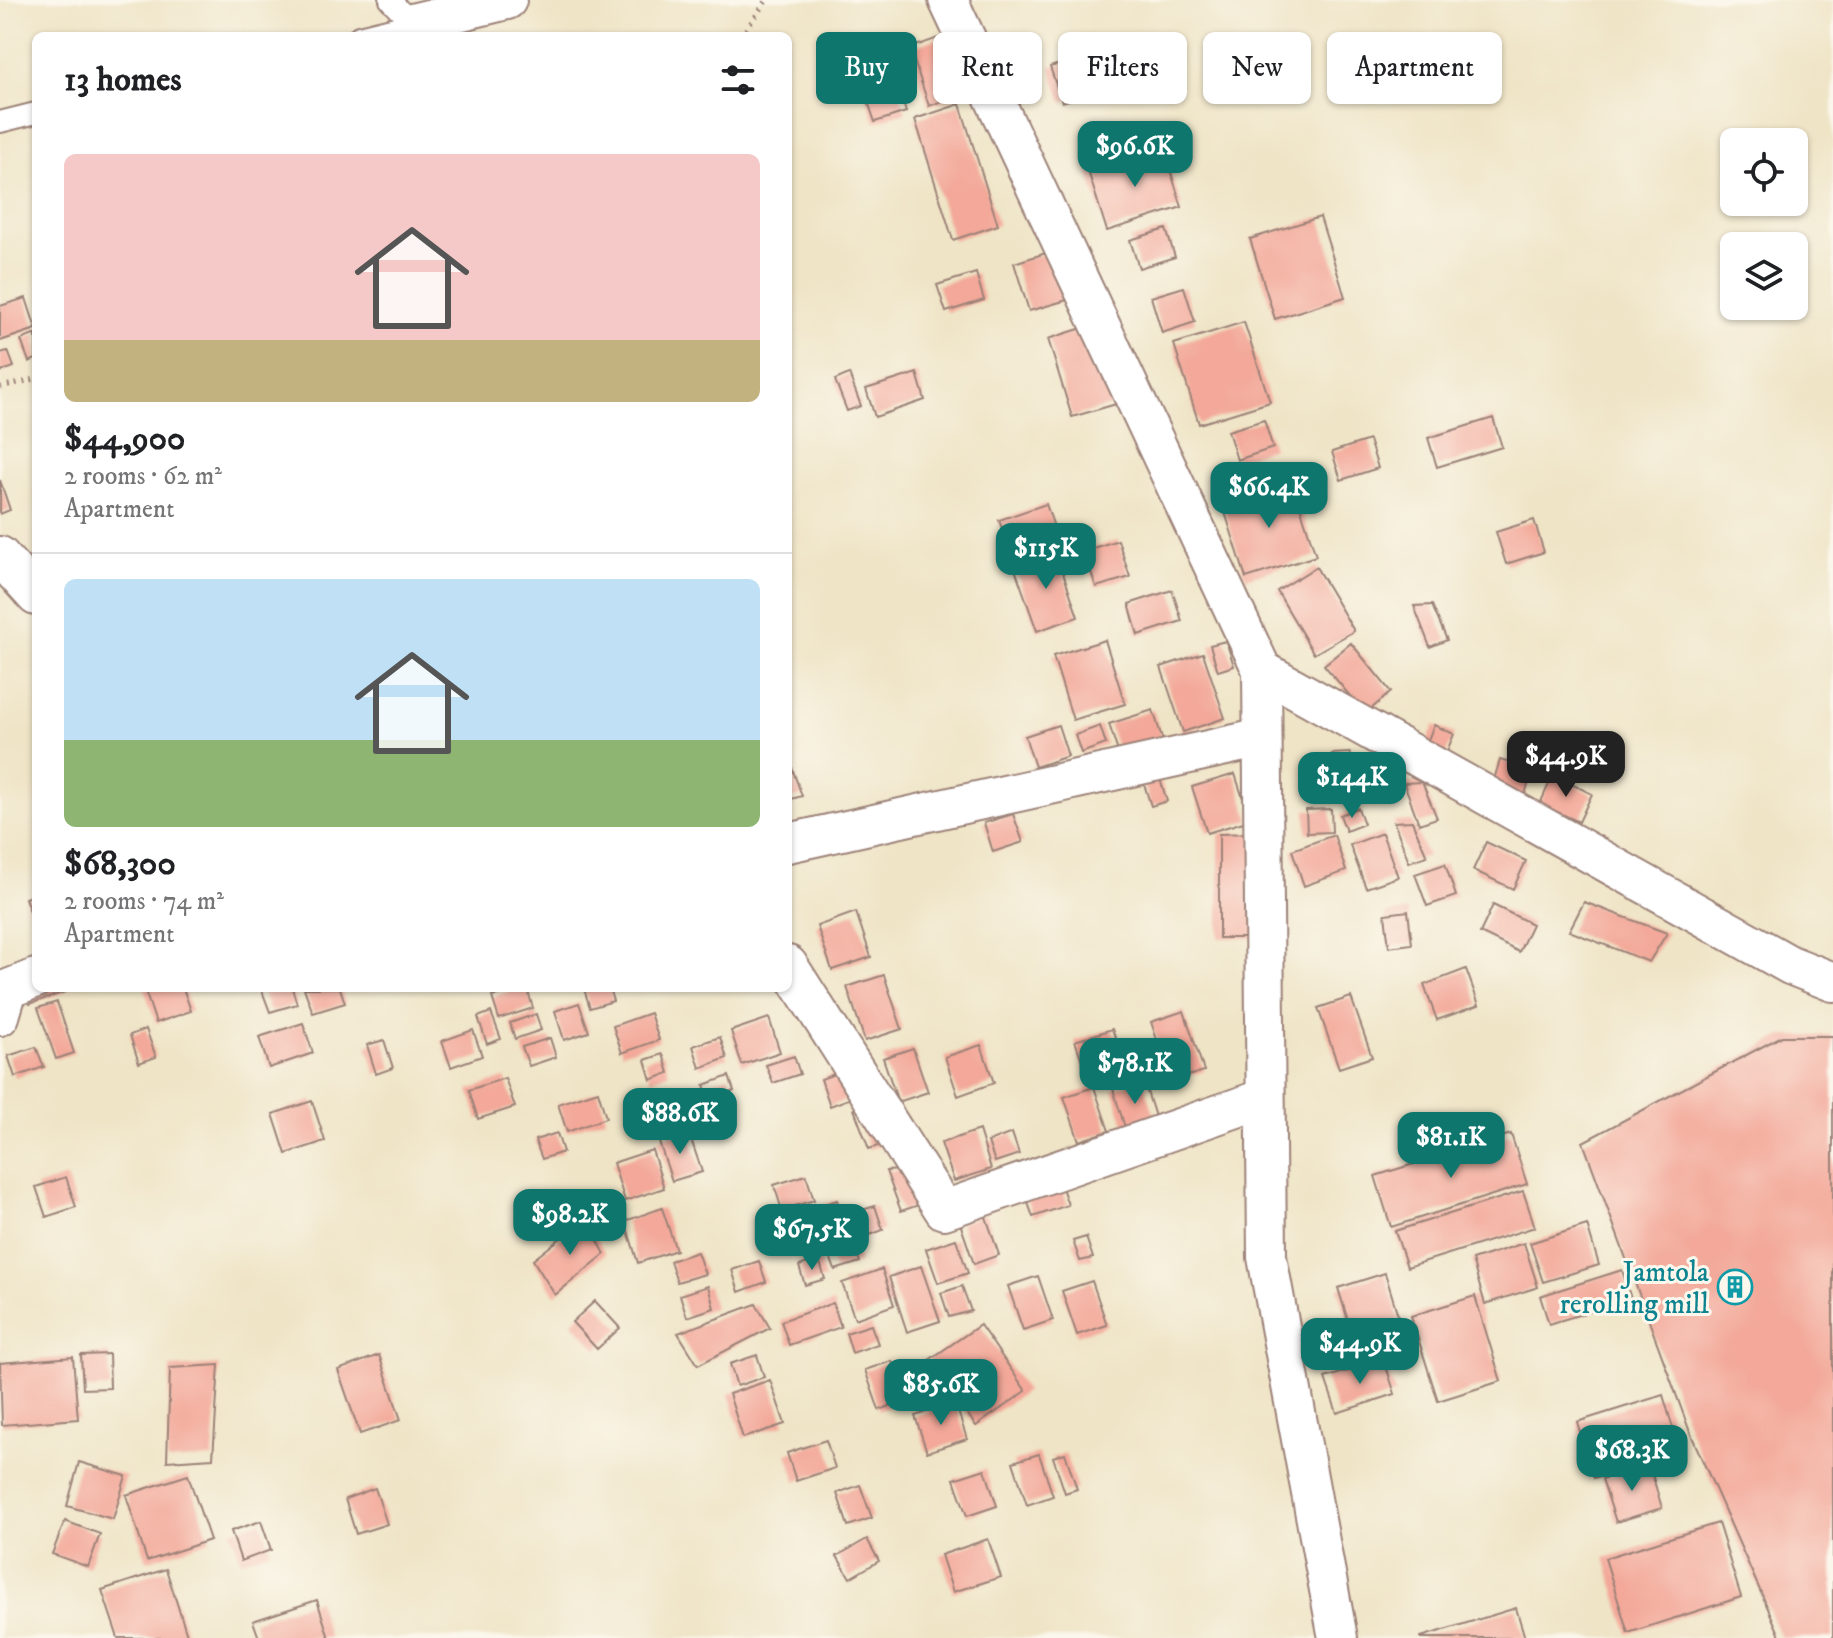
<!DOCTYPE html>
<meta charset="utf-8">
<style>
:root{--surface:#fff;--page:#f6f6f6;--text:#202124;--muted:#757577;--line:#e0e0e0;--accent:#0f766e}
body{margin:0;font-family:"IM FELL DW Pica",serif;background:var(--page);color:var(--text);height:100vh;display:flex;flex-direction:column;font-size:30px;white-space:nowrap}
*{box-sizing:border-box;margin:0}
p{font-size:26px;color:var(--muted)}
.icon{flex:none;width:44px;height:44px;fill:none;stroke:currentColor;stroke-width:2;stroke-linecap:round;stroke-linejoin:round}
.map{position:relative;flex:1;overflow:hidden}
.sheet{position:absolute;left:32px;top:32px;width:760px;height:960px;display:flex;flex-direction:column;background:var(--surface);border-radius:12px;box-shadow:0 2px 6px #0004}
.sheet>*{flex:none}
.hud{position:absolute;left:816px;top:32px;width:760px;height:72px;display:flex;gap:16px}
.buttons{position:absolute;left:1720px;top:128px;display:grid;gap:16px}
.buttons a{display:grid;place-items:center;width:88px;height:88px;border-radius:12px;background:var(--surface);box-shadow:0 2px 6px #0004;font-size:40px}
.price{position:absolute;translate:-50% -68px;padding:0 18px;border-radius:16px;background:var(--accent);color:#fff;font-size:26px;line-height:52px;filter:drop-shadow(0 2px 4px #0008)}
.price::after{content:'';position:absolute;left:50%;top:48px;width:24px;height:18px;margin-left:-12px;background:inherit;clip-path:polygon(0 0,100% 0,50% 100%)}
.price.active{background:#222;color:#fff}
ul{padding:0;list-style:none}
li{display:grid;align-content:center;gap:16px;height:424px;padding:0 32px}
li+li{border-top:2px solid var(--line)}
li span{display:grid;place-items:center;height:248px;border-radius:12px;color:#555}
li>.icon{margin-inline-start:auto}
span .icon{width:144px;height:144px;fill:#fffc;stroke-width:1}
li b{font-size:34px}
h2{display:flex;justify-content:space-between;align-items:center;height:96px;padding:0 32px;font-size:34px}
.chip{padding:0 28px;border-radius:12px;background:var(--surface);box-shadow:0 2px 6px #0004;font-size:28px;line-height:72px}
.chip.active{background:var(--accent);color:#fff}
.map>svg:first-child{display:block}
.building{fill:#f3a899}
.lines{fill:none;stroke-linecap:round;stroke-linejoin:round}
.lane-casing{stroke:#9c8278;stroke-width:24}
.street-casing{stroke:#9c8278;stroke-width:42}
.path{stroke:#9c8278;stroke-width:5;stroke-dasharray:2 6;stroke-linecap:butt}
.lane{stroke:#fff;stroke-width:20}
.street{stroke:#fff;stroke-width:38}
.labels{text-anchor:middle;stroke-width:6;stroke-linejoin:round;paint-order:stroke}
.culture-label{font-size:28px;fill:#0d838f;stroke:#fbf7ec;text-anchor:end}
</style>
<div class="map">
<svg width="1833" height="1638" viewBox="0 0 1833 1638">
<rect width="100%" height="100%" fill="#fbf7ec"/>
<filter id="ink" filterUnits="userSpaceOnUse"><feTurbulence type="fractalNoise" baseFrequency=".0125" numOctaves="2"/><feDisplacementMap in="SourceGraphic" scale="16" xChannelSelector="R" yChannelSelector="G"/><feConvolveMatrix kernelMatrix="1 2 1 2 8 2 1 2 1" color-interpolation-filters="sRGB"/></filter>
<filter id="wash" filterUnits="userSpaceOnUse"><feTurbulence type="fractalNoise" baseFrequency=".006" numOctaves="4" result="noise"/><feDisplacementMap in="SourceGraphic" scale="32" xChannelSelector="R" yChannelSelector="G"/><feGaussianBlur stdDeviation="1.8" result="paint"/><feColorMatrix in="noise" values="0 0 0 0 0 0 0 0 0 0 0 0 0 0 0 0 0 1.4 0 .05"/><feComposite in="paint" operator="in"/></filter>
<g filter="url(#wash)">
<rect width="100%" height="100%" fill="#efe4c6"/>
<g id="blocks">
<path class="building" d="M941,37L961,95L929,106L910,48Z
M886,53L906,112L875,122L855,64Z
M1083,57L1095,92L1062,102L1050,67Z
M960,104L998,225L953,240L915,119Z
M1163,148L1182,207L1107,231L1088,171Z
M1320,217L1345,297L1275,319L1250,239Z
M1166,229L1175,257L1139,268L1130,240Z
M1059,249L1074,298L1029,311L1014,263Z
M976,273L984,300L946,312L937,285Z
M1184,287L1195,322L1162,333L1151,297Z
M26,298L36,329L0,341V306Z
M1244,322L1270,402L1199,424L1174,344Z
M1098,323L1123,402L1072,417L1048,339Z
M36,334V359L29,362L21,340Z
M8,351L14,367L0,372V353Z
M917,373L925,400L875,417L866,389Z
M849,374L861,406L847,411L835,380Z
M1493,418L1502,447L1437,467L1428,438Z
M1264,420L1273,448L1237,460L1228,431Z
M1369,440L1378,468L1341,480L1332,452Z
M0,480L10,510L0,514Z
M1292,481L1316,556L1246,578L1222,503Z
M1046,504L1054,527L1007,543L999,520Z
M1534,520L1544,552L1506,564L1496,532Z
M1118,540L1130,577L1096,587L1084,551Z
M1056,552L1078,617L1037,631L1014,566Z
M1316,567L1354,631L1314,654L1277,591Z
M1172,590L1182,621L1138,635L1129,604Z
M1432,605L1447,640L1430,647L1414,606Z
M1105,640L1125,704L1073,720L1053,656Z
M1226,641L1234,666L1218,671L1210,645Z
M1351,643L1391,692L1365,714L1324,665Z
M1203,653L1225,718L1183,732L1161,667Z
M1153,710L1163,741L1119,755L1109,724Z
M1058,725L1068,756L1035,767L1025,736Z
M1434,725L1454,734L1443,761L1423,752Z
M1100,726L1106,744L1081,753L1075,735Z
M1350,753L1365,789L1348,795L1332,754Z
M788,757L802,796L788,800Z
M1500,760L1533,770L1524,797L1492,786Z
M1235,774L1250,820L1207,833L1192,787Z
M1553,775L1592,794L1579,822L1540,804Z
M1159,776L1167,801L1151,806L1143,781Z
M1422,782L1437,818L1419,824L1404,783Z
M1358,808L1364,824L1346,831L1340,815Z
M1331,809L1332,832L1307,833L1306,810Z
M1013,814L1023,842L993,852L984,823Z
M1412,821L1427,856L1409,862L1394,822Z
M1256,833L1257,938H1219V834Z
M1382,833L1398,877L1366,888L1350,845Z
M1334,835L1346,871L1304,886L1292,850Z
M1486,842L1526,861L1513,889L1473,870Z
M1445,864L1456,896L1427,906L1415,874Z
M36,894V918L33,919L25,898Z
M1584,902L1667,933L1649,962L1569,931Z
M1493,905L1532,924L1519,952L1480,933Z
M1408,911L1412,944L1389,947L1385,914Z
M856,912L871,957L832,970L817,926Z
M1466,969L1479,1005L1437,1020L1424,985Z
M884,975L902,1029L865,1041L847,987Z
M36,988H63L65,992L30,1004L24,989Z
M144,988H183L191,1011L156,1023Z
M261,988H292L297,1004L270,1012Z
M304,988H340L345,1003L313,1013Z
M518,988H527L533,1008L499,1019L492,997Z
M609,988L613,1001L590,1008L584,989Z
M1351,997L1372,1057L1339,1068L1318,1008Z
M57,1002L74,1053L56,1059L38,1008Z
M579,1003L589,1032L564,1040L555,1011Z
M1184,1011L1204,1071L1171,1081L1151,1022Z
M491,1012L501,1039L487,1044L478,1017Z
M650,1013L659,1040L622,1053L613,1026Z
M536,1014L541,1030L515,1039L510,1023Z
M769,1018L780,1052L742,1065L731,1031Z
M303,1023L313,1053L269,1068L259,1037Z
M146,1029L156,1057L139,1063L130,1035Z
M1112,1029L1124,1062L1087,1075L1075,1041Z
M473,1030L482,1056L451,1067L442,1041Z
M1782,1036H1833V1638H1781L1690,1432L1583,1142Z
M720,1037L727,1058L700,1068L693,1046Z
M550,1038L556,1057L529,1066L522,1047Z
M384,1040L393,1068L376,1074L367,1045Z
M981,1045L994,1083L958,1096L945,1057Z
M36,1047L44,1067L15,1077L8,1056Z
M913,1048L928,1092L898,1102L883,1058Z
M663,1054L669,1073L651,1080L645,1060Z
M794,1056L800,1074L773,1083L766,1065Z
M845,1070L854,1097L830,1106L821,1079Z
M729,1076L734,1091L709,1099L704,1085Z
M505,1078L515,1107L478,1119L469,1090Z
M1143,1079L1157,1123L1127,1134L1113,1089Z
M1094,1087L1109,1131L1079,1141L1064,1097Z
M598,1091L606,1118L567,1132L558,1104Z
M312,1101L325,1141L286,1154L273,1114Z
M872,1108L887,1143L869,1149L854,1109Z
M688,1130L702,1172L672,1181L658,1139Z
M979,1130L991,1169L954,1181L941,1143Z
M557,1133L563,1152L542,1159L535,1140Z
M1012,1133L1019,1154L995,1162L988,1142Z
M1511,1134L1527,1184L1391,1227L1375,1176Z
M652,1150L664,1188L625,1201L613,1163Z
M904,1170L919,1205L901,1211L886,1171Z
M806,1175L814,1200L782,1210L774,1185Z
M66,1177L76,1207L46,1217L36,1187Z
M1060,1182L1068,1205L1033,1217L1025,1194Z
M1523,1191L1535,1227L1407,1267L1395,1231Z
M837,1200L845,1227L822,1235L812,1208Z
M875,1206L883,1230L865,1237L856,1212Z
M662,1208L676,1250L638,1263L625,1221Z
M985,1214L999,1255L974,1264L960,1223Z
M586,1218L605,1254L555,1295L533,1260Z
M1587,1225L1599,1265L1543,1282L1530,1243Z
M801,1226L808,1244L781,1253L775,1235Z
M1086,1237L1093,1258L1080,1261L1073,1241Z
M956,1239L968,1273L938,1283L926,1249Z
M853,1243L860,1262L835,1270L828,1251Z
M1524,1243L1538,1287L1485,1304L1472,1260Z
M697,1252L705,1274L677,1282L670,1261Z
M819,1259L825,1279L805,1285L799,1266Z
M759,1261L766,1282L739,1292L732,1270Z
M921,1266L940,1321L907,1332L889,1277Z
M882,1269L894,1305L855,1319L842,1283Z
M1622,1270L1631,1299L1549,1324L1540,1296Z
M1385,1273L1404,1335L1357,1350L1338,1288Z
M1038,1276L1053,1320L1023,1330L1008,1286Z
M1092,1281L1107,1325L1077,1335L1062,1291Z
M708,1286L714,1308L687,1317L680,1295Z
M962,1286L971,1311L949,1317L941,1293Z
M1475,1296L1501,1381L1438,1401L1411,1316Z
M595,1301L620,1328L597,1349L572,1322Z
M833,1303L841,1327L789,1345L781,1321Z
M756,1304L770,1328L698,1365L678,1333Z
M871,1325L878,1344L852,1353L846,1333Z
M980,1325L1026,1391L976,1426L929,1360Z
M109,1354L110,1388L83,1389L81,1355Z
M379,1355L401,1420L360,1434L338,1370Z
M757,1355L764,1377L737,1386L730,1364Z
M73,1357L78,1419L2,1425L0,1363Z
M1384,1360L1395,1394L1337,1413L1325,1378Z
M892,1361L905,1401L879,1410L865,1370Z
M219,1365L213,1458L167,1461L170,1368Z
M770,1380L785,1424L743,1438L729,1394Z
M1663,1395L1680,1451L1594,1478L1577,1422Z
M955,1402L967,1439L927,1452L915,1416Z
M826,1440L835,1468L796,1481L787,1453Z
M1065,1453L1077,1489L1065,1493L1053,1457Z
M1039,1454L1053,1496L1027,1505L1013,1462Z
M79,1462L126,1476L113,1519L67,1506Z
M1649,1464L1662,1508L1616,1522L1602,1479Z
M985,1469L997,1506L967,1516L954,1479Z
M188,1475L210,1540L147,1561L126,1495Z
M860,1485L872,1518L848,1526L837,1493Z
M375,1488L387,1524L356,1534L345,1499Z
M65,1521L100,1534L88,1567L52,1554Z
M261,1521L271,1550L241,1561L231,1531Z
M1718,1523L1741,1597L1628,1633L1605,1558Z
M867,1539L879,1561L850,1578L837,1556Z
M988,1539L1001,1577L953,1592L941,1555Z
M166,1569L187,1635L179,1638H118L102,1590Z
M317,1600L329,1638H259L253,1621Z
M1516,1608L1525,1638H1421V1637Z"/>
</g>
</g>
<g filter="url(#ink)">
<use href="#blocks" fill-opacity="0" stroke="#9c8278" stroke-width="2"/>
<g class="lines">
<g class="lane-casing">
<path id="lane" d="M359,36L412,23L390,0
M0,122L36,113"/>
</g>
<g class="street-casing">
<path id="street" d="M948,0L1262,670L1790,965L1833,982
M412,23L507,0
M0,556L36,596
M1262,670L1267,1257L1338,1638
M788,843L1262,738
M788,965L944,1210L1265,1098
M0,1016L8,989L36,978"/>
</g>
<path class="path" d="M741,36L767,0
M0,387L36,379"/>
<use href="#lane" class="lane"/>
<use href="#street" class="street"/>
</g>
</g>
<defs>
<g id="building-ring" transform="scale(1.8)"><circle r="9.5" fill="#fbf7ec" stroke="#0f9aa8" stroke-width="1.5"/><path d="M-4-6H4V6H1V3H-1V6H-4ZM-2.5-4.3h1.7v1.8h-1.7ZM.8-4.3h1.7v1.8H.8ZM-2.5-1h1.7V.8h-1.7ZM.8-1h1.7V.8H.8Z" fill="#0f9aa8"/></g>
</defs>
<g fill-rule="evenodd">
<use href="#building-ring" x="1735" y="1287"/>
</g>
<g class="labels">
<g class="culture-label">
<text x="1709" y="1281">Jamtola<tspan x="1709" dy="32">rerolling mill</tspan></text>
</g>
</g>
</svg>
<div class="buttons">
<a><svg class="icon" aria-label="locate" viewBox="0 0 24 24"><circle cx="12" cy="12" r="6"/><path d="M12 2v4M12 18v4M2 12h4M18 12h4"/></svg></a>
<a><svg class="icon" aria-label="layers" viewBox="0 0 24 24"><path d="M12 4l9 5-9 5-9-5zM3 14l9 5 9-5"/></svg></a>
</div>
<b class="price" style="left:1135px;top:189px">$96.6K</b>
<b class="price" style="left:1269px;top:530px">$66.4K</b>
<b class="price" style="left:1046px;top:591px">$115K</b>
<b class="price active" style="left:1566px;top:799px">$44.9K</b>
<b class="price" style="left:1352px;top:820px">$144K</b>
<b class="price" style="left:1135px;top:1106px">$78.1K</b>
<b class="price" style="left:680px;top:1156px">$88.6K</b>
<b class="price" style="left:1451px;top:1180px">$81.1K</b>
<b class="price" style="left:570px;top:1257px">$98.2K</b>
<b class="price" style="left:812px;top:1272px">$67.5K</b>
<b class="price" style="left:1360px;top:1386px">$44.9K</b>
<b class="price" style="left:941px;top:1427px">$85.6K</b>
<b class="price" style="left:1632px;top:1493px">$68.3K</b>
<div class="hud">
<a class="chip active">Buy</a>
<a class="chip">Rent</a>
<a class="chip">Filters</a>
<a class="chip">New</a>
<a class="chip">Apartment</a>
</div>
<section class="sheet">
<h2>13 homes<svg class="icon" aria-label="filters" viewBox="0 0 24 24"><path d="M4 7h16M4 17h16"/><circle cx="9" cy="7" r="2"/><circle cx="15" cy="17" r="2"/></svg></h2>
<ul>
<li><span style="background:linear-gradient(#f6c9c9 75%,#c2b280 0)"><svg class="icon" aria-label="home" viewBox="0 0 24 24"><path d="M3 11l9-7 9 7M6 9v11h12V9"/></svg></span><div><b>$44,900</b><p>2 rooms · 62 m²</p><p>Apartment</p></div></li>
<li><span style="background:linear-gradient(#bfe0f5 65%,#8fb573 0)"><svg class="icon" aria-label="home" viewBox="0 0 24 24"><path d="M3 11l9-7 9 7M6 9v11h12V9"/></svg></span><div><b>$68,300</b><p>2 rooms · 74 m²</p><p>Apartment</p></div></li>
</ul>
</section>
</div>
